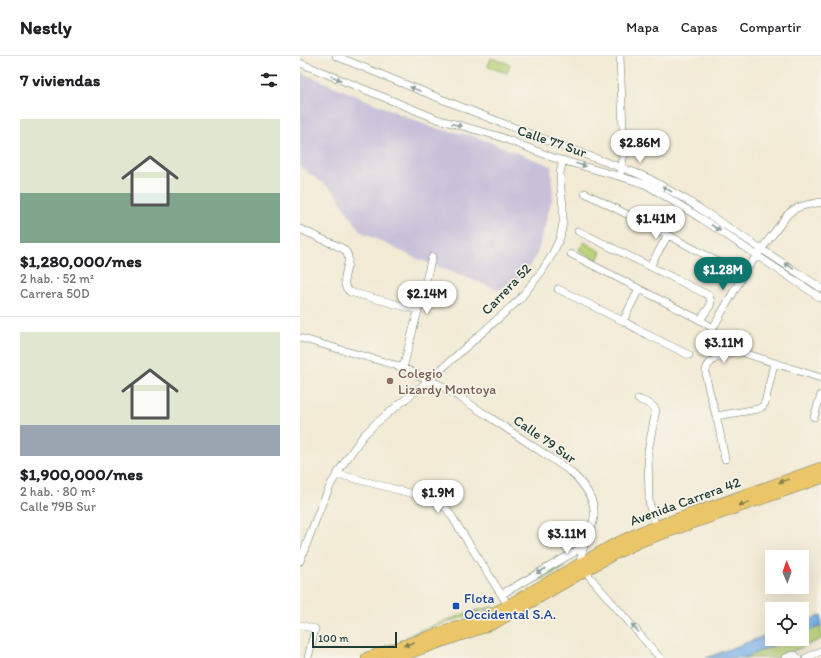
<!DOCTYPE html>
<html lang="es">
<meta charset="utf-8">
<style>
:root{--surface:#fff;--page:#f2f2f2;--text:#202124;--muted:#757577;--line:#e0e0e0;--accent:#0f766e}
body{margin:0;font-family:Itim,sans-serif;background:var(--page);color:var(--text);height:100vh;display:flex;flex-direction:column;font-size:15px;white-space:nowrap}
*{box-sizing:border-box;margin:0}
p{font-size:13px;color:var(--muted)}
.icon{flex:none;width:22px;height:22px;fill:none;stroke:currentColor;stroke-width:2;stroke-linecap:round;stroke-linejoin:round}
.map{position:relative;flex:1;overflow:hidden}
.side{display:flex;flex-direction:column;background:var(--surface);width:300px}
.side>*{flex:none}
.needle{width:26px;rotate:358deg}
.controls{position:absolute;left:465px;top:494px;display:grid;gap:8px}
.controls a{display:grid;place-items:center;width:44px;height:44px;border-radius:0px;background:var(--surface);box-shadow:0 4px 16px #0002;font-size:20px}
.scale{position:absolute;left:12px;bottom:10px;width:85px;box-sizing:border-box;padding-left:4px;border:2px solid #1f3d34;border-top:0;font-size:11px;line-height:14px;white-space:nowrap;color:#1f3d34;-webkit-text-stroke:3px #f7f3e8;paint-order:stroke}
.price{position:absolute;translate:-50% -34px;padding:0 9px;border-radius:14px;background:#fff;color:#222;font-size:13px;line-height:26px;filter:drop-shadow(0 1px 2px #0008)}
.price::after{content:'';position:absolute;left:50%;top:24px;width:12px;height:9px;margin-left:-6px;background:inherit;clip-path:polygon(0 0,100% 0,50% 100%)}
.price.on{background:var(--accent);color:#fff}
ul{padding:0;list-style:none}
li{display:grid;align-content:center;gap:8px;height:212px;padding:0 20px}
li+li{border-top:1px solid var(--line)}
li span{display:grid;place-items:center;height:124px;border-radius:0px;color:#555}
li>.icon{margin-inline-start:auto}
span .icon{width:72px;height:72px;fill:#fffc;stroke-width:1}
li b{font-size:17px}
h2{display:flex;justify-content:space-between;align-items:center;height:48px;padding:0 20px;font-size:17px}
header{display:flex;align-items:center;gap:24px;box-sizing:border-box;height:56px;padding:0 20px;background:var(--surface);border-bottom:1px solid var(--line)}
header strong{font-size:19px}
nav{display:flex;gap:22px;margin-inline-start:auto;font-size:14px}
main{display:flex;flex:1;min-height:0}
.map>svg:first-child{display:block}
.industrial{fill:#c7c0d9}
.green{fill:#bad379;stroke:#6c8856}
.water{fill:#79afe8;stroke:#4c768e}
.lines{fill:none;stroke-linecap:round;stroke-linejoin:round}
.minor-casing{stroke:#697a6c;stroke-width:8}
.highway-casing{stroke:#697a6c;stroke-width:12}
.minor{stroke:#fff;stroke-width:7}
.highway{stroke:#ebc669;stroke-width:11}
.oneway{fill:#8f9e9a}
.oneway2{fill:#7b7b4c}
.education-dot{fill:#8d6e63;stroke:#f7f3e8;stroke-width:1.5}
.transit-dot{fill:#1a4fb4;stroke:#f7f3e8;stroke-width:1.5}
.labels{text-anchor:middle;stroke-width:3.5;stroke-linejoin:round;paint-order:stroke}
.street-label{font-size:14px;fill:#1f3d34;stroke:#f7f3e8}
.education-label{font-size:14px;fill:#785e54;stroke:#f7f3e8;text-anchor:start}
.transit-label{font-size:14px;fill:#164399;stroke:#f7f3e8;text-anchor:start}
</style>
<header>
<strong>Nestly</strong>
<nav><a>Mapa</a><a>Capas</a><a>Compartir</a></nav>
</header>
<main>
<section class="side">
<h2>7 viviendas<svg class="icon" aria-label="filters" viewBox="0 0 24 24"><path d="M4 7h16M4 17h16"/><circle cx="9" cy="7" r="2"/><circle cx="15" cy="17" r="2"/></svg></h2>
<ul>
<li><span style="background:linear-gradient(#dfe7d0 60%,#7fa58c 0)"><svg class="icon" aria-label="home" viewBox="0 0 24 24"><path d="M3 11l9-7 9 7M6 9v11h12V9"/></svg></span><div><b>$1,280,000/mes</b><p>2 hab. · 52 m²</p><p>Carrera 50D</p></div></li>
<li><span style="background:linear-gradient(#dfe7d0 75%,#9aa5b1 0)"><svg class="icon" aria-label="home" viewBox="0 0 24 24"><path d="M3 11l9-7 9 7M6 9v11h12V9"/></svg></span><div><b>$1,900,000/mes</b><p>2 hab. · 80 m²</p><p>Calle 79B Sur</p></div></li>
</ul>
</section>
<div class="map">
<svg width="521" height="602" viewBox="0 0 521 602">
<rect width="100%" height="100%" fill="#f7f3e8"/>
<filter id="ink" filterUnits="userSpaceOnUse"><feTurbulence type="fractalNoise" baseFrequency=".025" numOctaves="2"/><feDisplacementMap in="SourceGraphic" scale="8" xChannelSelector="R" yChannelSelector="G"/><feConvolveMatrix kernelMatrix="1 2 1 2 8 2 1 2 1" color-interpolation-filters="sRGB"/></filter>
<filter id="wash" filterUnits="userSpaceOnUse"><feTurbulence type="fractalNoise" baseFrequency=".012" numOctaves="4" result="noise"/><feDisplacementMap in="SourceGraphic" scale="16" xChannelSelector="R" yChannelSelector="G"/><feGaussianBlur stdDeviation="0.9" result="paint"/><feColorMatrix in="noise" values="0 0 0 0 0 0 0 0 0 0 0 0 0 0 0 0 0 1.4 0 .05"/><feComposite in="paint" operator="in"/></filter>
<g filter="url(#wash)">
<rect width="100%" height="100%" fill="#f2ead4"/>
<path class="industrial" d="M0,16L133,72L174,80L251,110L253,140L237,198L223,220L199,234L113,201L60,175L33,134L0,111Z"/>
<path class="green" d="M191,2L210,8L207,17L188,11Z
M284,186L301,196L297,204L279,194Z
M265,511L244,523L230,525L255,512Z
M193,551L106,581L120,574L169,556Z
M521,570V583L477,602H444L490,583H502V578Z"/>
<path class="water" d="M521,560V570L502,578V566Z
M472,577V583H490L444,602H406Z"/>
</g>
<g filter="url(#ink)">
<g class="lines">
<g class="minor-casing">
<path id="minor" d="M36,0C135,41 234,81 336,117L350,123L388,145L521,232
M320,0L324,98L321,115
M0,7L137,63L198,80L254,102L332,124L347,129L402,163L521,242
M285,137L368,179L435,215
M0,173L42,192C56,202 42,215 45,228C45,232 48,234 50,236L118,254
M271,198L400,264L410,250L411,246L409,240L406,238L278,175
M350,210L368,179
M258,233L323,265L346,278L389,299
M400,264L413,272
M323,265L339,233
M0,282L95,309L112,316L140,329L164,344L270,415C282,426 296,443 294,461C293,469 289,477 286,484C283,492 281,501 279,509
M418,300C408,289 407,287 413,272L446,214L488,158C497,149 509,149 521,146
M103,312L132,201
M338,343C345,346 353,348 356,354L348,395L349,444L351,456L356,470
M416,360L458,353L462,351L465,347L474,307
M514,361L521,339
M425,403C422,389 420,374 416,360C414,349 405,326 406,315C407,303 427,296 438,295L521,322
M37,418L129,442L141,448L147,453L208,549
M0,505L21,450L31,428L46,404L63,380L74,369L129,324L219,244L242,215L252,199L260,182L263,167V150L261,134L260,117L263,104
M283,513L360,602
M202,538L273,497L280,492L284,488
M0,569L15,573L8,602
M485,602L492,599H495L498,602
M506,602L521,595"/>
</g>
<g class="highway-casing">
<path id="highway" d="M67,602L176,565L198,555L313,489L341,476L521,412
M94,602L184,571L196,566L269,524L312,499L341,485L521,422"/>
</g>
<use href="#minor" class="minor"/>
<use href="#highway" class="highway"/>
</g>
<defs><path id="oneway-solid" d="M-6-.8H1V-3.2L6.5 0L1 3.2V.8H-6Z"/></defs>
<g class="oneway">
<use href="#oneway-solid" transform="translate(36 22) rotate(22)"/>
<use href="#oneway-solid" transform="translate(115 33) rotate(-158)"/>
<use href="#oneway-solid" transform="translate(157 69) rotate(14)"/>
<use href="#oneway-solid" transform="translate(281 109) rotate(16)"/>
<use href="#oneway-solid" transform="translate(367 133) rotate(-150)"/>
<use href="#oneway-solid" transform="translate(416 172) rotate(33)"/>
<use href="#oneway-solid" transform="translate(489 210) rotate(-146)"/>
<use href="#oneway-solid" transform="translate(241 515) rotate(150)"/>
<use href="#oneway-solid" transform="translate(335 572) rotate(-131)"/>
</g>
<g class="oneway2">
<use href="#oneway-solid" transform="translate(484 425) rotate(161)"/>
<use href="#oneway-solid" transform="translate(444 448) rotate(161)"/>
<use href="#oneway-solid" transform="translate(109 588) rotate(161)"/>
</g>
</g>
<circle class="education-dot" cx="90" cy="325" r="4"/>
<rect class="transit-dot" x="152" y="546" width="8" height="8" rx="2"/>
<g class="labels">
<g class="street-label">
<text transform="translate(252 85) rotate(19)" y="5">Calle 77 Sur</text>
<text transform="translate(206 233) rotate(-46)" y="5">Carrera 52</text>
<text transform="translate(245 383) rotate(35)" y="5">Calle 79 Sur</text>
<text transform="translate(385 445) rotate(-20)" y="5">Avenida Carrera 42</text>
</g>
<g class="education-label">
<text x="98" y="322">Colegio<tspan x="98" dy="16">Lizardy Montoya</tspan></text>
</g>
<g class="transit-label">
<text x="164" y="547">Flota<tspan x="164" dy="16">Occidental S.A.</tspan></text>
</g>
</g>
</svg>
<div class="controls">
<a><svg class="needle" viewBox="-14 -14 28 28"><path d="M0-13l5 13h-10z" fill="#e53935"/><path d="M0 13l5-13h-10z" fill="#757577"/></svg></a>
<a><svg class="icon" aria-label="locate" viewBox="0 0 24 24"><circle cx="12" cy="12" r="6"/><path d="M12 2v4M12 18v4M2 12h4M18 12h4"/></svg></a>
</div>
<div class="scale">100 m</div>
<b class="price" style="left:340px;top:108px">$2.86M</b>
<b class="price" style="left:356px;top:184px">$1.41M</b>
<b class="price on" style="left:423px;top:235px">$1.28M</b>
<b class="price" style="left:127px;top:259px">$2.14M</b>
<b class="price" style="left:424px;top:308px">$3.11M</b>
<b class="price" style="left:138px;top:458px">$1.9M</b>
<b class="price" style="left:267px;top:499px">$3.11M</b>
</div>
</main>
